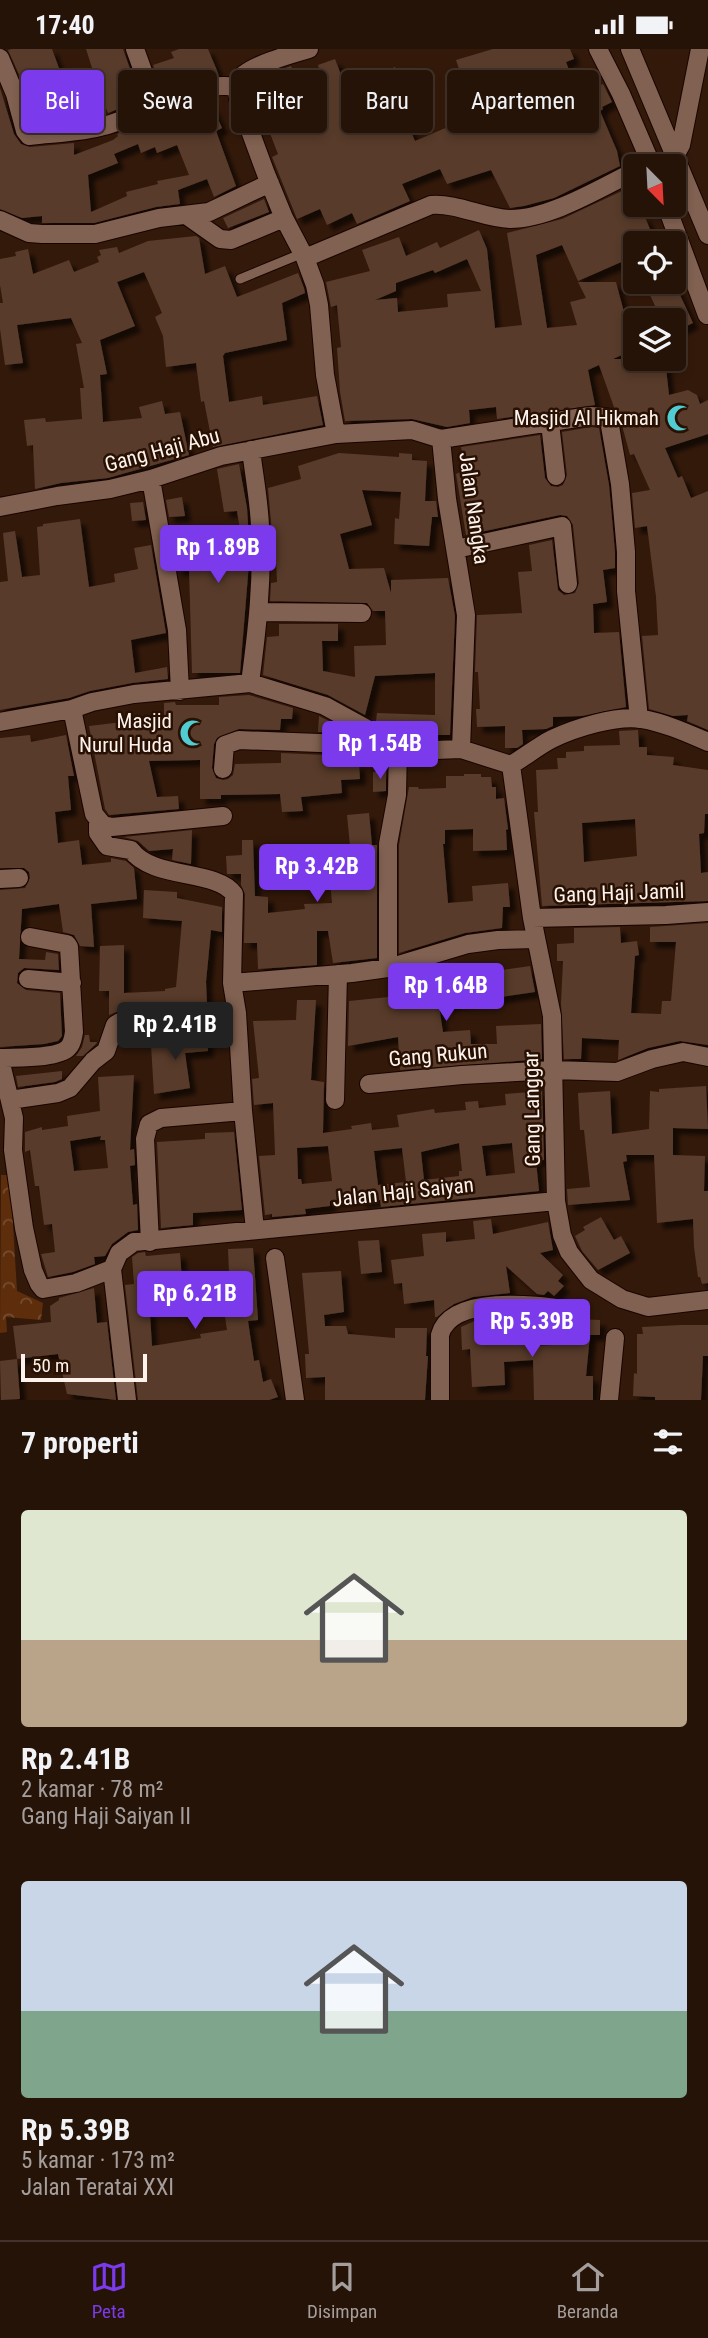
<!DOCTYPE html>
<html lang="id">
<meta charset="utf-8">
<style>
:root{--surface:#261308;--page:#2e1c12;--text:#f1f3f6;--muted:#a49e9c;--line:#423229;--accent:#7c3aed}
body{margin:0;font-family:"Roboto Condensed",sans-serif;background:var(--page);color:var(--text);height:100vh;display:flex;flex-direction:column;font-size:26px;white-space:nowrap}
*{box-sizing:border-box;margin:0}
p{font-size:23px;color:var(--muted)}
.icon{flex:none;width:38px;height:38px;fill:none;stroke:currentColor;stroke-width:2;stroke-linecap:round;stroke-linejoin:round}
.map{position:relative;height:1351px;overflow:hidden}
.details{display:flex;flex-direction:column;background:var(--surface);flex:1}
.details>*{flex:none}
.top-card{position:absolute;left:21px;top:21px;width:667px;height:63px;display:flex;gap:14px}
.needle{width:46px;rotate:156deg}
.buttons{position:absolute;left:623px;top:105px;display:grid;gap:14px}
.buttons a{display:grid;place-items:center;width:63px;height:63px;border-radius:7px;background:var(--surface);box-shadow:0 4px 10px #0003,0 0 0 2px var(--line);font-size:35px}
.scale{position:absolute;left:21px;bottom:18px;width:126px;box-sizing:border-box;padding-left:7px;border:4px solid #fdf2ec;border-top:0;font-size:19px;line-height:24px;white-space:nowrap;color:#fdf2ec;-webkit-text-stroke:5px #281003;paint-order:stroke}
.price{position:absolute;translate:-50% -60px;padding:0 16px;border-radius:7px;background:var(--accent);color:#fff;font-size:23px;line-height:46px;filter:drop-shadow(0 2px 4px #0008)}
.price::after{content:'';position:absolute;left:50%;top:42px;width:21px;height:16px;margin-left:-10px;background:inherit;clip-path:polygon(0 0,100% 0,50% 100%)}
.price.current{background:#222;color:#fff}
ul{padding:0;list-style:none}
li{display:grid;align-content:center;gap:14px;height:371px;padding:0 21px}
li span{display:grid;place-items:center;height:217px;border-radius:7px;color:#555}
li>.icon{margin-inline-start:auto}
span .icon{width:126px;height:126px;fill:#fffc;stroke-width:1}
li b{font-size:30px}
h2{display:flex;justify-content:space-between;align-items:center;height:84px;padding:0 21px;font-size:30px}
.pill{padding:0 24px;border-radius:7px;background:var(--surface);box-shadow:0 4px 10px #0003,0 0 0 2px var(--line);font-size:24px;line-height:63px}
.pill.current{background:var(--accent);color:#fff}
.status{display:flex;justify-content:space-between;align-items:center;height:49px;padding:0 35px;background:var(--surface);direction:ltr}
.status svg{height:19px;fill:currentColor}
.dock{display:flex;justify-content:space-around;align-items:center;height:98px;border-top:2px solid var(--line);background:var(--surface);font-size:19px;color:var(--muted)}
.dock a{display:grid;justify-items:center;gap:4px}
.dock .current{color:var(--accent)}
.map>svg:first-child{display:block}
.forest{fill:url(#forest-crowns)}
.building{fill:#583b2c;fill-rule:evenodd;filter:url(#shadow)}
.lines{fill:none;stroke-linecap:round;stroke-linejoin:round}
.lane-casing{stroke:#190400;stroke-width:11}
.street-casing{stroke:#190400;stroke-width:20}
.lane{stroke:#816151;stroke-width:9}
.street{stroke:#816151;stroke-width:18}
.labels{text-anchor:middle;stroke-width:5;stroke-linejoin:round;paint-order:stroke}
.poi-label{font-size:21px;fill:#fdf2ec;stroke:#281003;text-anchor:end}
.street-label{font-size:21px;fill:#fdf2ec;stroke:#281003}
</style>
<div class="status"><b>17:40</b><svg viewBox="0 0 49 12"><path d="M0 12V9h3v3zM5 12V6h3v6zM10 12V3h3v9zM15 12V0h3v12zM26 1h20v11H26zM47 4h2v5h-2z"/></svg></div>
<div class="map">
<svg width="708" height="1351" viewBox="0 0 708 1351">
<defs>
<pattern id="forest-crowns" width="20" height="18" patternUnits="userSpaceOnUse" patternTransform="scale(1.75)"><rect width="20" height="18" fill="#5e2d0c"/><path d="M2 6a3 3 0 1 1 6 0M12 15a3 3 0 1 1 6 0" fill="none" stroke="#764c30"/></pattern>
<filter id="shadow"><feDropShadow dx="6" dy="6" stdDeviation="2" flood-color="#0009"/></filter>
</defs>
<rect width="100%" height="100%" fill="#33190a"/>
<path class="forest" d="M1,1126H10L17,1242L43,1254L41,1271L6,1268L7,1283L0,1284Z"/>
<path class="building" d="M12,0H52L63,30L50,34L54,54L30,59L26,41L8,1Z
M86,0H123L141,51L108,64L91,23L93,22Z
M179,0H208L218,24L161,39L153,16L174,9L171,3Z
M493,0H570L574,10L566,13L575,37L581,35L585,42L603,35L612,53L602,58L603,60L600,62L617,102L620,117L554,149L524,157L510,159L491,121L447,135L440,120L402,135L410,152L357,175L352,164L327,176L320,160L297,170L272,108L278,105L254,43L280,32L276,22L291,17L297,33L320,24L318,16L335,10L343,31L347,29L350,36L395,18L411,58L402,61L415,92L443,80L486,66L474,29L463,32L456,11Z
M0,39L14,85L21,95L30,98L74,94V106L113,91L118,87L117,85L141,76L143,79L194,58L192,54L209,50L222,79L216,82L236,137L214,148L207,130L178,141L180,155L156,158L94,174H42V167L22,169L0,160ZM138,95L141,104L155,98L157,104L177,96L189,126L157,132L158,135L126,143L127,147L91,163L88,126L118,114L114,105Z
M624,141L636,169L644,166L656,194H629L635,207L578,232L562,196L536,206L547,279L577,276L570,253L586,249L578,233H616L625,267L656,259L644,233H674L693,274L674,283V271H635V300L613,310H665L669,346L688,341L697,346L700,355L708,351V385L665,399L678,429L682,427L691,449L708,442V681L687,672L688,666L673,667L649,660L642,587L658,586L656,548L647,477L635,479L632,444L650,441L634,405L630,406L620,369L615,361L599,316L588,321L595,356L497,370L496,358L469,361L470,374L447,378L412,370L345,372L340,343L337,299L341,298L337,256L331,258L326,233L370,222L362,201L399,188L406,207L437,193L440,199L479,181L487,200L495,279L522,276L507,184L562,170ZM467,210L481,242L447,245L448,258L398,263L397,249L375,251L396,242V234L433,221L435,224Z
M264,150L269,163L228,179L223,169Z
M196,187L199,189L205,225L225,217L237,248L298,224L304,239L305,244L282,254L287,291L225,304L223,307L229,353L262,347L263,356L317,347L323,376L213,398L204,352L201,353L196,314L166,318L163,287L155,268L162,264L144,223L117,233L135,277L100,291L107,325L100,326L103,373L142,369L139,358L162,352L165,365L180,363L189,406L108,429L61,434L35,440L33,396L27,397L24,371L45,369L46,373L82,370L80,339H84L76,295L82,294L71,269L17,276L23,314L5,316L0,280V254H3L0,236V210L16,207L15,203L28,200L33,225L69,211L74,223L99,213L97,208L101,206L99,201L117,198L119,204L148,192Z
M591,378L599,379L609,436L615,503V519L603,521L607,553L593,555L594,584L619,583L626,658L582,667L553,668V677L546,680L522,681L523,695L517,699H505V677L477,678L476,660H480L478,623H475L477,566L522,564L518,523L532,522L529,496L552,491L558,541L564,546L575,544L579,534L573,476L567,467L560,466L466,486L456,425L466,420L461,398L540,386L545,429L551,437L558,438L563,436L567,426L562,383Z
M339,404L399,408V404L412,405V411L427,412L425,452H436L438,468H432L429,497L394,495L395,469L399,470L401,443L362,441L372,476L340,485L349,520L384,519L391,544V531L448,529L455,567L450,686H434V689L401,686L376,672L377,664L435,666V624L375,627L365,666L328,646L263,626L267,588L279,587V575H338V592H322L323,622L355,628L354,597L386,596L385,562H373L367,554L270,552L271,534L277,533L275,484H272L268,439L301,430L298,417Z
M239,415L247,459L249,490L245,491L247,514H249L240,624H192L189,520L178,521L173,492L240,481L237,462L224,463L217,420Z
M182,448L185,467L169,468L166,451Z
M143,453L146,471L132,472L130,454Z
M80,470L89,538L115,533L114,525L138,520L134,499L151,496L166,584L131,591L135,624L167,618L168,630L132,634L90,642L69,649L0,661V533L8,532L3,484L15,482L22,528L40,526L37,478L43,477V475Z
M249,646L293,659L292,670H281L280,681L239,680L217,689L214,695L212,719L216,729L223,731L228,730L233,726L235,715L281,714V704L348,707V716L359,715L360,730L341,731L342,744L301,748L303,762L282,763L280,745L221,746V750H200V711L149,712L157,748L178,747L179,760L109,766L105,760L89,677L164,668V654L175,653L176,656H219V648Z
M319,667L331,673V683H318Z
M638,681L639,698H647V706L674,708L673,716L708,721V765H705L704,784L699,785L701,824L708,823V852L542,857L534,763H538L536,721L558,720L557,709H566V703L584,702V697L620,696L619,682ZM635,770L637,807L584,813L582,774Z
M30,686L31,693L66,686L74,727H68L71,761L55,763L58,794L79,791L82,816L111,813V809L126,812L134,819L137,850L91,855L94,898L80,897L74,886L63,883L59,855L22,860L19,910L45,911L46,903L58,905L59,921L24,919L18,924L17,934L26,941L60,944L62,987L58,992L44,995L0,998V841L25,839L30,829L29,823L24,819H0V689Z
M386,722V742L373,743V723Z
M464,725H481V728H491L492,738H496V750L504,749L508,780L506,781L507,801L473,802V780L445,781V795H443L448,854L473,852L472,837L508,834L510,858H503L502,879L465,884L399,904V796L409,738H418L419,740L446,739V727H464Z
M369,764L372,796H377V909L333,914L328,882H317V916L258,920L257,894H244L245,845L241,836V825H227L226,807L242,806V791H253L255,847L268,848V864L305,860L304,855L332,854L329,821L283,822V801H322L350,797L347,766Z
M192,781L191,815L172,811L173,800L149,802L138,792L124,788Z
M144,841L177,843V849L222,858V883L211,881L206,933L207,955L119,962L109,966V942H99L100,897L124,896V944L165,942V940L176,938L182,872L143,869Z
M708,874V996L680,992L648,999L618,1011L619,991L582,989L581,1010H564L561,954L563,912H557V895L574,894V879L620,878L621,894L637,892L639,906L635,907L631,964L661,965L662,952H671L676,893H650V878Z
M530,917L535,943L439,957L443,983L470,981L471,995H497L496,977L541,975L542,1010L400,1021L398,988L348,997L349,952L398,947L440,938L439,932L461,929V927Z
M297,951H316L311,1031L324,1033L323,1084L352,1080L351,1077L371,1074L372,1081L399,1078L397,1066L434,1060L435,1064L466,1061L465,1053L478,1052L479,1059L506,1056L505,1045L542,1042L544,1111L536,1112L539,1142L381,1158L380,1151L360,1153V1148L330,1152V1157L305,1160L306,1165L272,1168V1165L265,1166L259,1107L275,1106L273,1054L254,1056L252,1030L259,1029L253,972L296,971ZM459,1094L462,1122H459V1127L424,1131L421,1103ZM512,1094L515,1124L486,1127L482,1097ZM328,1097L332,1132L302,1135L301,1130H298L297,1099ZM402,1099L406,1133L378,1136L374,1102Z
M207,983L208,1002L185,1004L190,1039L154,1045L151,996L179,993L178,985Z
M85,986H89L90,993H97L96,995L83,1007H76L82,998Z
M62,1022V1030L55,1033L18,1038L16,1027Z
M134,1026L130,1101L134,1100L135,1116L130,1117L133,1156L137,1155L138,1181L128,1183L112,1195L105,1207L94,1208L95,1215L73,1223L48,1228L41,1205L55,1203L52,1175L44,1176L39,1137H35L30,1101L25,1103V1083L42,1078V1081L68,1077L67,1067L100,1062L98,1028ZM101,1087L100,1091H105L108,1119L74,1122L70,1092Z
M706,1037L708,1080L673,1079V1106L705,1107L704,1142H708V1234L702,1235L700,1228H698L694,1198L693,1170L657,1174L654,1106H626L627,1112L623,1113L630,1151L568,1156L567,1140L590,1138L584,1081H580L578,1044L610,1042L612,1085L649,1080L650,1042L659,1043V1040Z
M234,1083L242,1161L193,1164V1176L161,1179L157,1093L205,1090V1084Z
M601,1168L614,1191L621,1187L630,1204L598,1221L582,1202L575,1187L585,1181L583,1178Z
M491,1170L493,1185L548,1173L553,1201L540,1204L563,1226L558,1232L564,1237L554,1247L548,1242L544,1246L537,1245L506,1217L510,1244L473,1248L454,1255L437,1268H435L434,1251L404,1255L402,1234L394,1235L391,1211L424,1207L422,1185L446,1183V1193L475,1190L473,1172Z
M379,1191L382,1223L361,1225L358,1192Z
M253,1199L258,1271L248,1272L254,1312L259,1311L263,1333L271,1330L278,1348L269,1351H138L125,1236L134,1235L132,1208L138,1204L145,1203L146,1207L180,1204L182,1231L229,1225L228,1200ZM188,1245L189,1250L204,1247L205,1257L223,1255L227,1281L200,1285L201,1289L152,1297L149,1249Z
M341,1222L344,1263L324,1266L325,1277H346L348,1285L395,1289V1279H427L426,1307H428L425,1351H325V1328L306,1329L305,1305H309L302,1224Z
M94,1239L97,1274L107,1273L116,1351L67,1345L58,1305L17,1310L13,1277L51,1273L50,1257L59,1251V1249Z
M502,1267L503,1284L533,1283L534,1297L573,1295L574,1270L600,1271V1286H590L586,1327H593V1351H534L533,1311L504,1313L505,1336L472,1338L470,1300L462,1301L461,1278L479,1270Z
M681,1276H708V1307H703L701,1351H655V1348L633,1347L634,1324L637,1325V1285H643L642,1278Z
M17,1310L20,1350L1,1351L0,1312Z"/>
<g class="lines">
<g class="lane-casing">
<path id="lane" d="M240,230L303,204"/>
</g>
<g class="street-casing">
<path id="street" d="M135,0L156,58
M309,0C293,5 245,17 238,32C236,38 237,43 238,49L266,125L284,169L305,209L315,236L319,256L325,326L336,385L412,381L441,390
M598,0L621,45L652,117
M630,0L708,186
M0,9L15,45L25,82L29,87C54,84 81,84 104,77C150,65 188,31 237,38
M676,105L681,96L700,0
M666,156L707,266
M186,166L220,190L231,191L284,169
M0,171L29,184L42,185H95L159,169L209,163L270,134
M305,209L431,156C458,154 483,169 510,170C550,170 600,139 635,122
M550,374L556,427
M441,390L590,367L605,368L609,371L620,435L626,503V542L639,670
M441,390L447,450L466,566L461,700L511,716
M151,430L177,581L180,642
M0,458L57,447L110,440L151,430L221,407L336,385
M456,500L562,477L568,535
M259,563L362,564
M250,634C257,582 263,530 260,477C259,452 254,426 251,401
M72,660L94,765L103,776L112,778L223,767
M0,673L72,660L92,653L134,645L250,634L325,657L398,697L435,701L461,700
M511,716L532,869L552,967L556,1152L562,1186L569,1203L591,1231L622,1250L648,1258L708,1251
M511,716C525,708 538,697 552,690C575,679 616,666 642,670C665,674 687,684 708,693
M223,720L225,696L239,691L398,697L397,746L388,795V919
M98,772V784L107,797L131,801C153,831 216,820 234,845L232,934L237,964L243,1062L255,1181
M0,830L19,829
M532,869L666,866L708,863
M28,930L72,934
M232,934L352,924L388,919L468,895L498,891L535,890
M0,1009C16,1008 57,1010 68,999C73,994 73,988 74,983L69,898L67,895L30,888
M0,1010L14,1069L13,1101L24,1179L33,1221L39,1235L43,1240L76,1234L112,1220L119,1204L134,1193L556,1152
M369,1035L462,1026L553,1021L617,1023L652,1010L683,1003L708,1008
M10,1051L58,1044L70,1039L93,1012L106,1002L115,976L120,973L237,964
M335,1051L338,925
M150,1193L145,1090L149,1075L161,1069L243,1062
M275,1209L295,1351
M112,1220L127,1351
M440,1351V1286C450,1246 537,1255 567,1261
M609,1351L615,1289"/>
</g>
<use href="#lane" class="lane"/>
<use href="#street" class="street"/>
</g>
<defs>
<g id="mosque-bare" transform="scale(2.1)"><path d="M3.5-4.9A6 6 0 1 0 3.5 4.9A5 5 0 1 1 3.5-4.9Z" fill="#51ccd2" stroke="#281003" stroke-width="2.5" paint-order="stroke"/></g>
</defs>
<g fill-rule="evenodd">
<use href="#mosque-bare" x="680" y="369"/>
<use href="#mosque-bare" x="193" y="684"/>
</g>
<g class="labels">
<g class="poi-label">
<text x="659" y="376">Masjid Al Hikmah</text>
<text x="172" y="679">Masjid<tspan x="172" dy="24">Nurul Huda</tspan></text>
</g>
<g class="street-label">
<text transform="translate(162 401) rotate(-15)" y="7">Gang Haji Abu</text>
<text transform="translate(474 459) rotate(82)" y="7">Jalan Nangka</text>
<text transform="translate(619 844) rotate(-2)" y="7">Gang Haji Jamil</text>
<text transform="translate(438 1006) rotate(-5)" y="7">Gang Rukun</text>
<text transform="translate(532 1060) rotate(-91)" y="7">Gang Langgar</text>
<text transform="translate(403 1143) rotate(-6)" y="7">Jalan Haji Saiyan</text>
</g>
</g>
</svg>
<div class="buttons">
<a><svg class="needle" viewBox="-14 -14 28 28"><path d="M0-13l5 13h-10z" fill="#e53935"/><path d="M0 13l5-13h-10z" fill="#a49e9c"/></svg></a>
<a><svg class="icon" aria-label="locate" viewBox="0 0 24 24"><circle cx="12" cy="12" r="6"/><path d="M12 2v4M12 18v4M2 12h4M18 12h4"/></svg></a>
<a><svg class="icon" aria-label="layers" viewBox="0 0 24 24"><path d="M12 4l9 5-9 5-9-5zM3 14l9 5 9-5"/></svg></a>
</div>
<div class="scale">50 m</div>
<b class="price" style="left:218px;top:536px">Rp 1.89B</b>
<b class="price" style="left:380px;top:732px">Rp 1.54B</b>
<b class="price" style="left:317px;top:855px">Rp 3.42B</b>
<b class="price" style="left:446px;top:974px">Rp 1.64B</b>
<b class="price current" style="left:175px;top:1013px">Rp 2.41B</b>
<b class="price" style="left:195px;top:1282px">Rp 6.21B</b>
<b class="price" style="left:532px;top:1310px">Rp 5.39B</b>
<div class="top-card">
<a class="pill current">Beli</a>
<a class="pill">Sewa</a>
<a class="pill">Filter</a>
<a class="pill">Baru</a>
<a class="pill">Apartemen</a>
</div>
</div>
<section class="details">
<h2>7 properti<svg class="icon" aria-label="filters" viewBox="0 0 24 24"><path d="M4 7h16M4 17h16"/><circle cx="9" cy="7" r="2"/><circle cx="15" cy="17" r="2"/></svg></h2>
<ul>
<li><span style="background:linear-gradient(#dfe7d0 60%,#b9a48a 0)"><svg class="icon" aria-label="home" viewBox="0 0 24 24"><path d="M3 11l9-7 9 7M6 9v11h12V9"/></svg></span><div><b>Rp 2.41B</b><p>2 kamar · 78 m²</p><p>Gang Haji Saiyan II</p></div></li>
<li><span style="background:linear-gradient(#c9d6e8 60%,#7fa58c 0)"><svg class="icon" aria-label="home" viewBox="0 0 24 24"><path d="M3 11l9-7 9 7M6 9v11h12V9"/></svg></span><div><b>Rp 5.39B</b><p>5 kamar · 173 m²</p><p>Jalan Teratai XXI</p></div></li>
</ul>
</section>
<nav class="dock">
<a class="current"><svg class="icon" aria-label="map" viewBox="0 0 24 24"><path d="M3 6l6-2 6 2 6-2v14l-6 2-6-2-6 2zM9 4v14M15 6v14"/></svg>Peta</a>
<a><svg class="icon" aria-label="saved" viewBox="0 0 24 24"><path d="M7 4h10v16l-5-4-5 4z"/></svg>Disimpan</a>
<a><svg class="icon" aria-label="home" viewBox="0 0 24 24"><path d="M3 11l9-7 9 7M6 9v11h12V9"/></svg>Beranda</a>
</nav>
